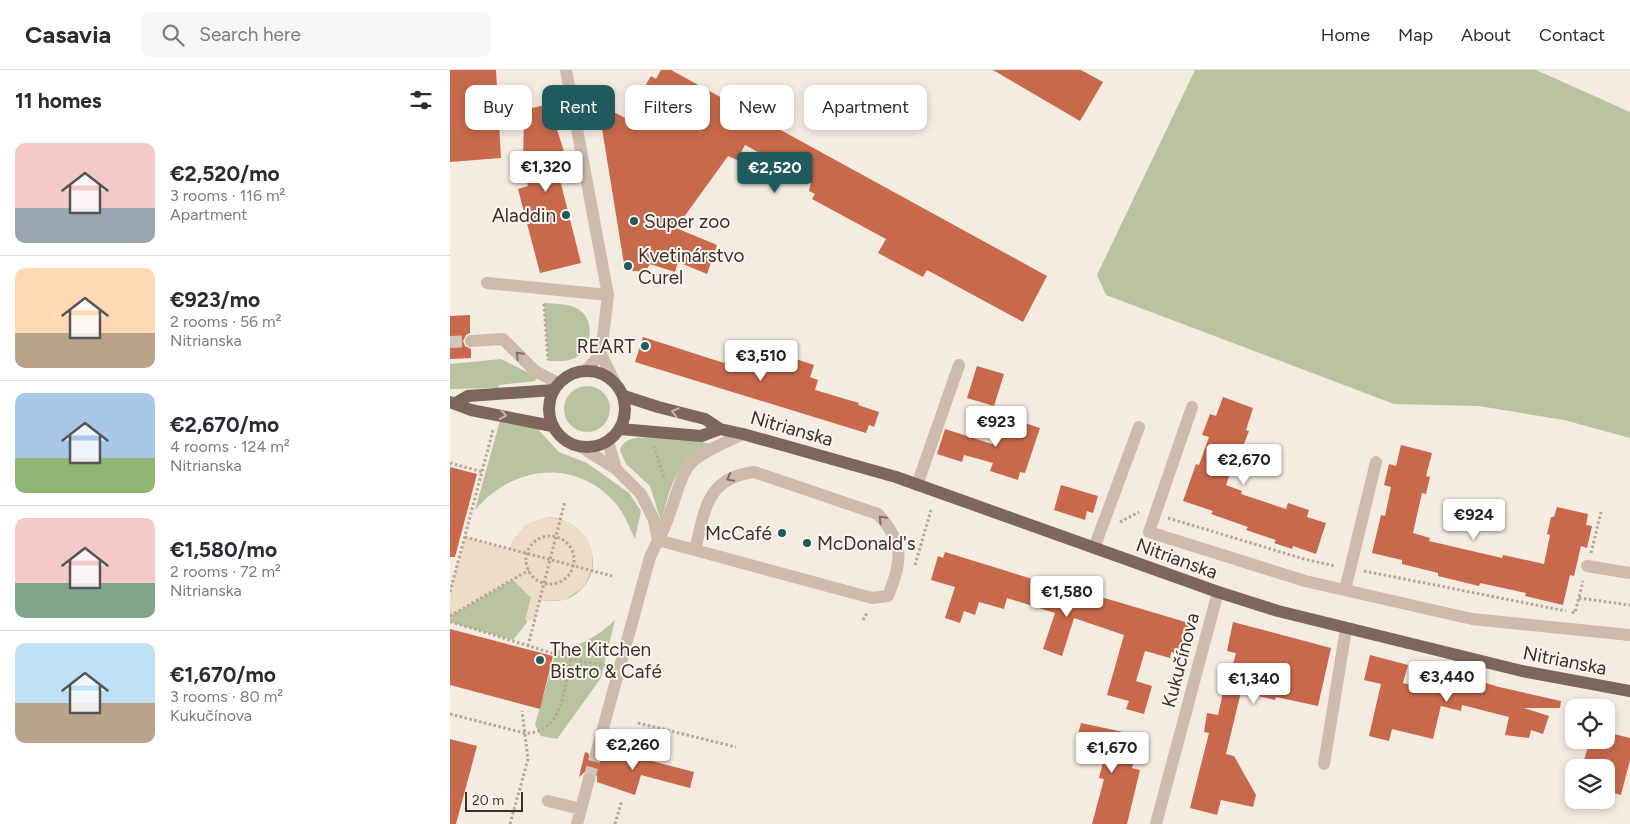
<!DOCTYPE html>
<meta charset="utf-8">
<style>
:root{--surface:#fff;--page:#f7f7f7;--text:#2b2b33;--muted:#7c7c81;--line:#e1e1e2;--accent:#1f5a5e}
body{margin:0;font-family:Figtree,sans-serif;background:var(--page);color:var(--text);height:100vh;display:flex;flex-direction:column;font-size:19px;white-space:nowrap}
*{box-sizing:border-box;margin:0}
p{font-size:16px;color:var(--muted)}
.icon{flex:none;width:28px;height:28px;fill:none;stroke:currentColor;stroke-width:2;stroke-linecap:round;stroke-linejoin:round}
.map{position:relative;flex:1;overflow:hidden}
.side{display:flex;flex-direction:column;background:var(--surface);width:450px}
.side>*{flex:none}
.hud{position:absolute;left:15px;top:15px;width:475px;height:45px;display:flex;gap:10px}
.controls{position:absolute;left:1115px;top:629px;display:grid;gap:10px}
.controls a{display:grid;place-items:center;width:50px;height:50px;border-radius:10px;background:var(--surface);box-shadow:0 2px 8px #0003;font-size:25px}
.scale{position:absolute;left:15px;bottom:12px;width:58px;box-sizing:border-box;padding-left:5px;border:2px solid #3b302b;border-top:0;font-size:14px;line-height:18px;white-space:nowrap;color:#3b302b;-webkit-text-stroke:4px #fbf5ee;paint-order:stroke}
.price{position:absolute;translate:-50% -42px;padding:0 11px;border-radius:5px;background:#fff;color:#222;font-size:16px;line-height:32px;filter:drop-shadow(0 1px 2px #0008)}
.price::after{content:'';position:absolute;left:50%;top:30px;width:15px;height:11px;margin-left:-8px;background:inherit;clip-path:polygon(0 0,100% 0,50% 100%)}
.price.current{background:var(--accent);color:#fff}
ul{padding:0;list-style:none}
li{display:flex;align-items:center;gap:15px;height:125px;padding:0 15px}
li+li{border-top:1px solid var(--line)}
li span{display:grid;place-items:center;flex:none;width:140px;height:100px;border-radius:10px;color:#555}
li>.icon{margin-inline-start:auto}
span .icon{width:60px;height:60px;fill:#fffc;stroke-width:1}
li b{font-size:21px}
h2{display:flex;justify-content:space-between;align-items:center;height:60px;padding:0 15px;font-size:21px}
.chip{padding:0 18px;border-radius:10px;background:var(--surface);box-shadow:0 2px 8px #0003;font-size:18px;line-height:45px}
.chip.current{background:var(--accent);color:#fff}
header{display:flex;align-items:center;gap:30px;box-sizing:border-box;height:70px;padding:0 25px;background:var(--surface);border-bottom:1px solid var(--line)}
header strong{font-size:24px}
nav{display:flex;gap:28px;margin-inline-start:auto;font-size:18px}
.search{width:350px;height:45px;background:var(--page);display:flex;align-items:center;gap:12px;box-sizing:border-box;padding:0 18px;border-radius:10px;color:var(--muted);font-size:19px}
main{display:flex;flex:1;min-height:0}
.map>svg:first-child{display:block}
.green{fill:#b8c4a0}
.plaza{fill:#ecdcc8}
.building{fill:#c8694b}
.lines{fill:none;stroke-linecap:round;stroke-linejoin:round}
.minor-tunnel{stroke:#cfc6bd;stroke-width:12;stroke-dasharray:12 6;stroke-linecap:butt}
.path{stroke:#b9a596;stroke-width:3;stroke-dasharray:2.5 2.5;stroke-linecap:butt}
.minor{stroke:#cdbbac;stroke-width:12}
.major{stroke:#7d675c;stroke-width:12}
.oneway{stroke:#7d6f65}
.oneway2{stroke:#c2b5ac}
.poi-dot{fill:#1f5a5e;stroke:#fbf5ee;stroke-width:2}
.labels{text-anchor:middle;stroke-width:4;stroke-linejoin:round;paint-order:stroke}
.poi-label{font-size:19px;fill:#3b302b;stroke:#fbf5ee;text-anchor:start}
.street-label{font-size:19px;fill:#3b302b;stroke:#fbf5ee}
</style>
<header>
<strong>Casavia</strong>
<div class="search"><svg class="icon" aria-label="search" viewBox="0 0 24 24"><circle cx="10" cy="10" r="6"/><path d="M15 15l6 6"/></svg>Search here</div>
<nav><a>Home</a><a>Map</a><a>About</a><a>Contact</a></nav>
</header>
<main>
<section class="side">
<h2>11 homes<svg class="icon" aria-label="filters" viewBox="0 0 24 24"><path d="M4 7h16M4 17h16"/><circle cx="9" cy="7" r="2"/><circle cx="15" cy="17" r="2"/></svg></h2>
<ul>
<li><span style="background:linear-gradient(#f6c9c9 65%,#9aa5b1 0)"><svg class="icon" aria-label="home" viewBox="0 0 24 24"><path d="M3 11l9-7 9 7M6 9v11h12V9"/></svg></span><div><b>€2,520/mo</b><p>3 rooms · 116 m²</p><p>Apartment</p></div></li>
<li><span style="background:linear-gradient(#ffd9b3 65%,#b9a48a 0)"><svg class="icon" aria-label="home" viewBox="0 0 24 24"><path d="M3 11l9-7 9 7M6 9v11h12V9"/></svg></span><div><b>€923/mo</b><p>2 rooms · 56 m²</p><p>Nitrianska</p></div></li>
<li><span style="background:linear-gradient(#a9c7e8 65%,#8fb573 0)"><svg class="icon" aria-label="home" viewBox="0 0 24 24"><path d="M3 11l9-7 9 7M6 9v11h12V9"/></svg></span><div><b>€2,670/mo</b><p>4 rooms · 124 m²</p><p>Nitrianska</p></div></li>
<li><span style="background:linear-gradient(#f6c9c9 65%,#7fa58c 0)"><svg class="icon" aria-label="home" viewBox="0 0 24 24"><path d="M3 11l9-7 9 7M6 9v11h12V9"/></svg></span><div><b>€1,580/mo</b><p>2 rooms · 72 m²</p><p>Nitrianska</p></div></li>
<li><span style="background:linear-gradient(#bfe0f5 60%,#b9a48a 0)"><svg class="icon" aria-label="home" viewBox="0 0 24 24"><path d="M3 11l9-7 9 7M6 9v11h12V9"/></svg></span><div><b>€1,670/mo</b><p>3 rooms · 80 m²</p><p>Kukučínova</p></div></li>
</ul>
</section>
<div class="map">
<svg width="1180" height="754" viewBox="0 0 1180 754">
<rect width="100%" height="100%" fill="#f4ebe1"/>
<path class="green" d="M745,0H1086L1180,42V368L1114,350L1029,336L944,334L656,225L647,205Z
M94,233C105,234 118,233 128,239C146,250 142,278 125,288C117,292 107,291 98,291Z
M51,289L87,307L85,311L49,315L48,318L0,319V294Z
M114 339a23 23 0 1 1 46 0a23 23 0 1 1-46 0Z
M50,351L83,354L109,382L137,393L179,423L191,441L185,469C179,457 175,445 167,435C127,387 63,395 25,440Z
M202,367L249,371L263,375C224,391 222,414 211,451L200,416L176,394L170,380C174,366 190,368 202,367Z
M99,447C142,451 161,504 121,527C108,534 96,529 83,532L76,554L63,570L0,552V546L57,486L62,472L74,457L82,452Z
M165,550L151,608L107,669L91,666L85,655L106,581C130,576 147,567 165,550Z"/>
<path class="plaza" d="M99,447L119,452L138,469L142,483V497L136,513L131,519L114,530L90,531L85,550H75L81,528L63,510L0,546V522L15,467L59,480L62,472L74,457L82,452Z"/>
<path class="building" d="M0,0H46L51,88L0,92Z
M211,0H221L597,206L573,252L477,200L473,207L428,183L436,169L362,129L365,124L359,121L361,111L295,75L287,90L278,86L226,158L267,175L257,204L228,192L225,202L200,194L195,202L175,200L148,34L183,52L198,24L192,21L201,6L206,9Z
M543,0H631L653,12L630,51Z
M99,34L116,88L105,90L131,193L90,203L68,119L78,116L73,100L74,40Z
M20,245V263L16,265L13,271L15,276L21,279V288L0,289V246Z
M193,267L274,293L278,282L321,296L325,282L364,295L360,307L368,310L365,320L409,333L408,335L429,342L424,357L419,355L416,363L185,292Z
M527,296L554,304L544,336L517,328Z
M773,327L803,338L796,360L799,361L792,379L789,377L776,415L792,421L791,424L836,439L838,433L859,440L857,447L876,453L866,484L843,476L842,479L824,473L826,470L796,460L798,457L761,444L763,441L733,431L746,394L749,395L759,367L752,365L760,344L766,346Z
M554,346L590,358L575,403L570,402L568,410L540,401L543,393L514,385L512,392L487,384L495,359L545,375Z
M951,375L982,383L976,406L980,407L976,424L972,423L963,463L980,468L979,471L1052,488L1053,485L1094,494L1100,465L1097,464L1101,447H1104L1107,437L1138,444L1136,455L1142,456L1137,478L1131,476L1124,506L1120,505L1113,535L1075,526L1076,523L1030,513L1029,516L988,506V503L952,494V490L922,483L931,445L935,446L941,417L934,415L939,394L946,396Z
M0,397L27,404L5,487H0Z
M611,415L648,426L643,443L637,441L635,450L604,440Z
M495,482L650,530L651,527L739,553L729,585L721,582L720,588L695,581L686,611L702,616L694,644L676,639L679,631L657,625L674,565L624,548L612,586L593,579L605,543L557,528L554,539L529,532L525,545L514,541L510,553L495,548L505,517L481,510L488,486L493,488Z
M783,552L881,578L868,636L826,627L825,630L791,622L776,684L784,686L806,725L803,737L771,730L767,745L740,738L759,663L754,662L757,643L768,645L774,618H776L786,583L777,581Z
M0,559L103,586L90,639L0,615Z
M920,585L958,595L953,613L994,623L999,602L1049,617L1111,631L1110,638H1074L1099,646L1093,664L1081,660L1079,668L1055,665L1059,647L1012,635L1011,641L991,636L993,627L983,669L942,659L939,671L919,666L931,614L914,610Z
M631,653L678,663L672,688L684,691L682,698L690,700L677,754H642L654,709L649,708L656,680L626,672Z
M1156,662L1180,668V690L1171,725L1156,721V697L1134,690L1140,670H1156Z
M0,669L27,676L6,754H0Z
M178,678L195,682L194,689L244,702L240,718L191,705L185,725L147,712V706L142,701H136L129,707L135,682L138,683L141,690L148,692L154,687L161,689L163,682L175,686Z"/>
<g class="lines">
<path class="minor-tunnel" d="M0,272L21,271
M139,709L146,684"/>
<path class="path" d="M94,234L98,290
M204,376L214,408
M0,393L33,402
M718,448L854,489L885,496
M670,452L689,442
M76 490a24 24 0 1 1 48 0a24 24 0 1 1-48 0Z
M15,467L162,506
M1141,483L1151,442
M465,495L481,440
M914,501L1116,541
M0,522L43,360
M1129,528L1180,535
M1122,542L1125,543L1133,511
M0,546L79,500
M413,550L417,543
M0,552C52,566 102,586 156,596
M78,576L115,431
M0,644L74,663C113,665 114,618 121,589
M188,653L286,677
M60,754L78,689L72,641
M165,754L172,730"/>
<path class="minor" d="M116,0L158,225L151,284L164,311
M37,213L158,225
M21,271L53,269L85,301L108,313
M135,301L151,284
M742,337L699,462L855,511L1022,549L1180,565
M158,371L166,399
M131,377L166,399L191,424L204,450L208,470L200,487L146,684
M467,415L509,295
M644,478L689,357
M245,480C255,440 256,408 304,402L428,444C454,473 453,490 438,526L422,528L208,470C222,449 227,407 242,392C255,380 277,372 293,364
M1137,496L1180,503
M895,520L926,392
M874,694L896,559
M98,731L131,739
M127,754L139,709
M706,754L768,522"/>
<path class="major" d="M99 339a38 38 0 1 1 76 0a38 38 0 1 1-76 0Z
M174,326L208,337L255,349L270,359L293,364L446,407L768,522L828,541L1072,601L1180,621
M0,332L21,340L102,356
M6,333L18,326L104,320
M170,359L251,366L270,359"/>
</g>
<defs><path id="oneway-chevron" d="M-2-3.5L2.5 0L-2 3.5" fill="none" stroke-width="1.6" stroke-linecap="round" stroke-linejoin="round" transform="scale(1.25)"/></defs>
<g class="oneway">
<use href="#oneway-chevron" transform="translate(69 285) rotate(-135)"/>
<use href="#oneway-chevron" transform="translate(280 408) rotate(153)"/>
<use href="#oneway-chevron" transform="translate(432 449) rotate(-135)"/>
</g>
<g class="oneway2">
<use href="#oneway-chevron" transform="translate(225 342) rotate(-166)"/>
<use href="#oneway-chevron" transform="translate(53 345) rotate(11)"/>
</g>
<g class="poi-dot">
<circle cx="116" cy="145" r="5"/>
<circle cx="184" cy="151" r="5"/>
<circle cx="178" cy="196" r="5"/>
<circle cx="195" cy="276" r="5"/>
<circle cx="332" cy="463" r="5"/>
<circle cx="357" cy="473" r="5"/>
<circle cx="90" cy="590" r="5"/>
</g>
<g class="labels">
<g class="poi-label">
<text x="106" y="152" text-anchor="end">Aladdin</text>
<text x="194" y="158">Super zoo</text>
<text x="188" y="192">Kvetinárstvo<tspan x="188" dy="22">Curel</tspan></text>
<text x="185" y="283" text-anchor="end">REART</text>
<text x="322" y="470" text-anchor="end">McCafé</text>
<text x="367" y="480">McDonald's</text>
<text x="100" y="586">The Kitchen<tspan x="100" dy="22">Bistro &amp; Café</tspan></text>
</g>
<g class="street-label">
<text transform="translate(342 358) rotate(16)" y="7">Nitrianska</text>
<text transform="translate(727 488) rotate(20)" y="7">Nitrianska</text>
<text transform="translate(730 590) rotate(-75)" y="7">Kukučínova</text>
<text transform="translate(1115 590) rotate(11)" y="7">Nitrianska</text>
</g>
</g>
</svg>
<div class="controls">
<a><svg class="icon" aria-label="locate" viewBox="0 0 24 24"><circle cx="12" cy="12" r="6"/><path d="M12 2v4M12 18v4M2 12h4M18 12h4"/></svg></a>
<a><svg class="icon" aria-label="layers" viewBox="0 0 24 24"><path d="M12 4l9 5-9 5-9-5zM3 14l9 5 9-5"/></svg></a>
</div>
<div class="scale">20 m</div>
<b class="price" style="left:96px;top:123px">€1,320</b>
<b class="price current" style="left:325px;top:124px">€2,520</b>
<b class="price" style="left:311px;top:312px">€3,510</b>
<b class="price" style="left:546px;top:378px">€923</b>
<b class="price" style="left:794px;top:416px">€2,670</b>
<b class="price" style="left:1024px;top:471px">€924</b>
<b class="price" style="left:617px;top:548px">€1,580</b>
<b class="price" style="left:997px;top:633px">€3,440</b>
<b class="price" style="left:804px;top:635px">€1,340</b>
<b class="price" style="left:183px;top:701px">€2,260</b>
<b class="price" style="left:662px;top:704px">€1,670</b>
<div class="hud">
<a class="chip">Buy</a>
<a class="chip current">Rent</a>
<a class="chip">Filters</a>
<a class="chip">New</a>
<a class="chip">Apartment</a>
</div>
</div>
</main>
